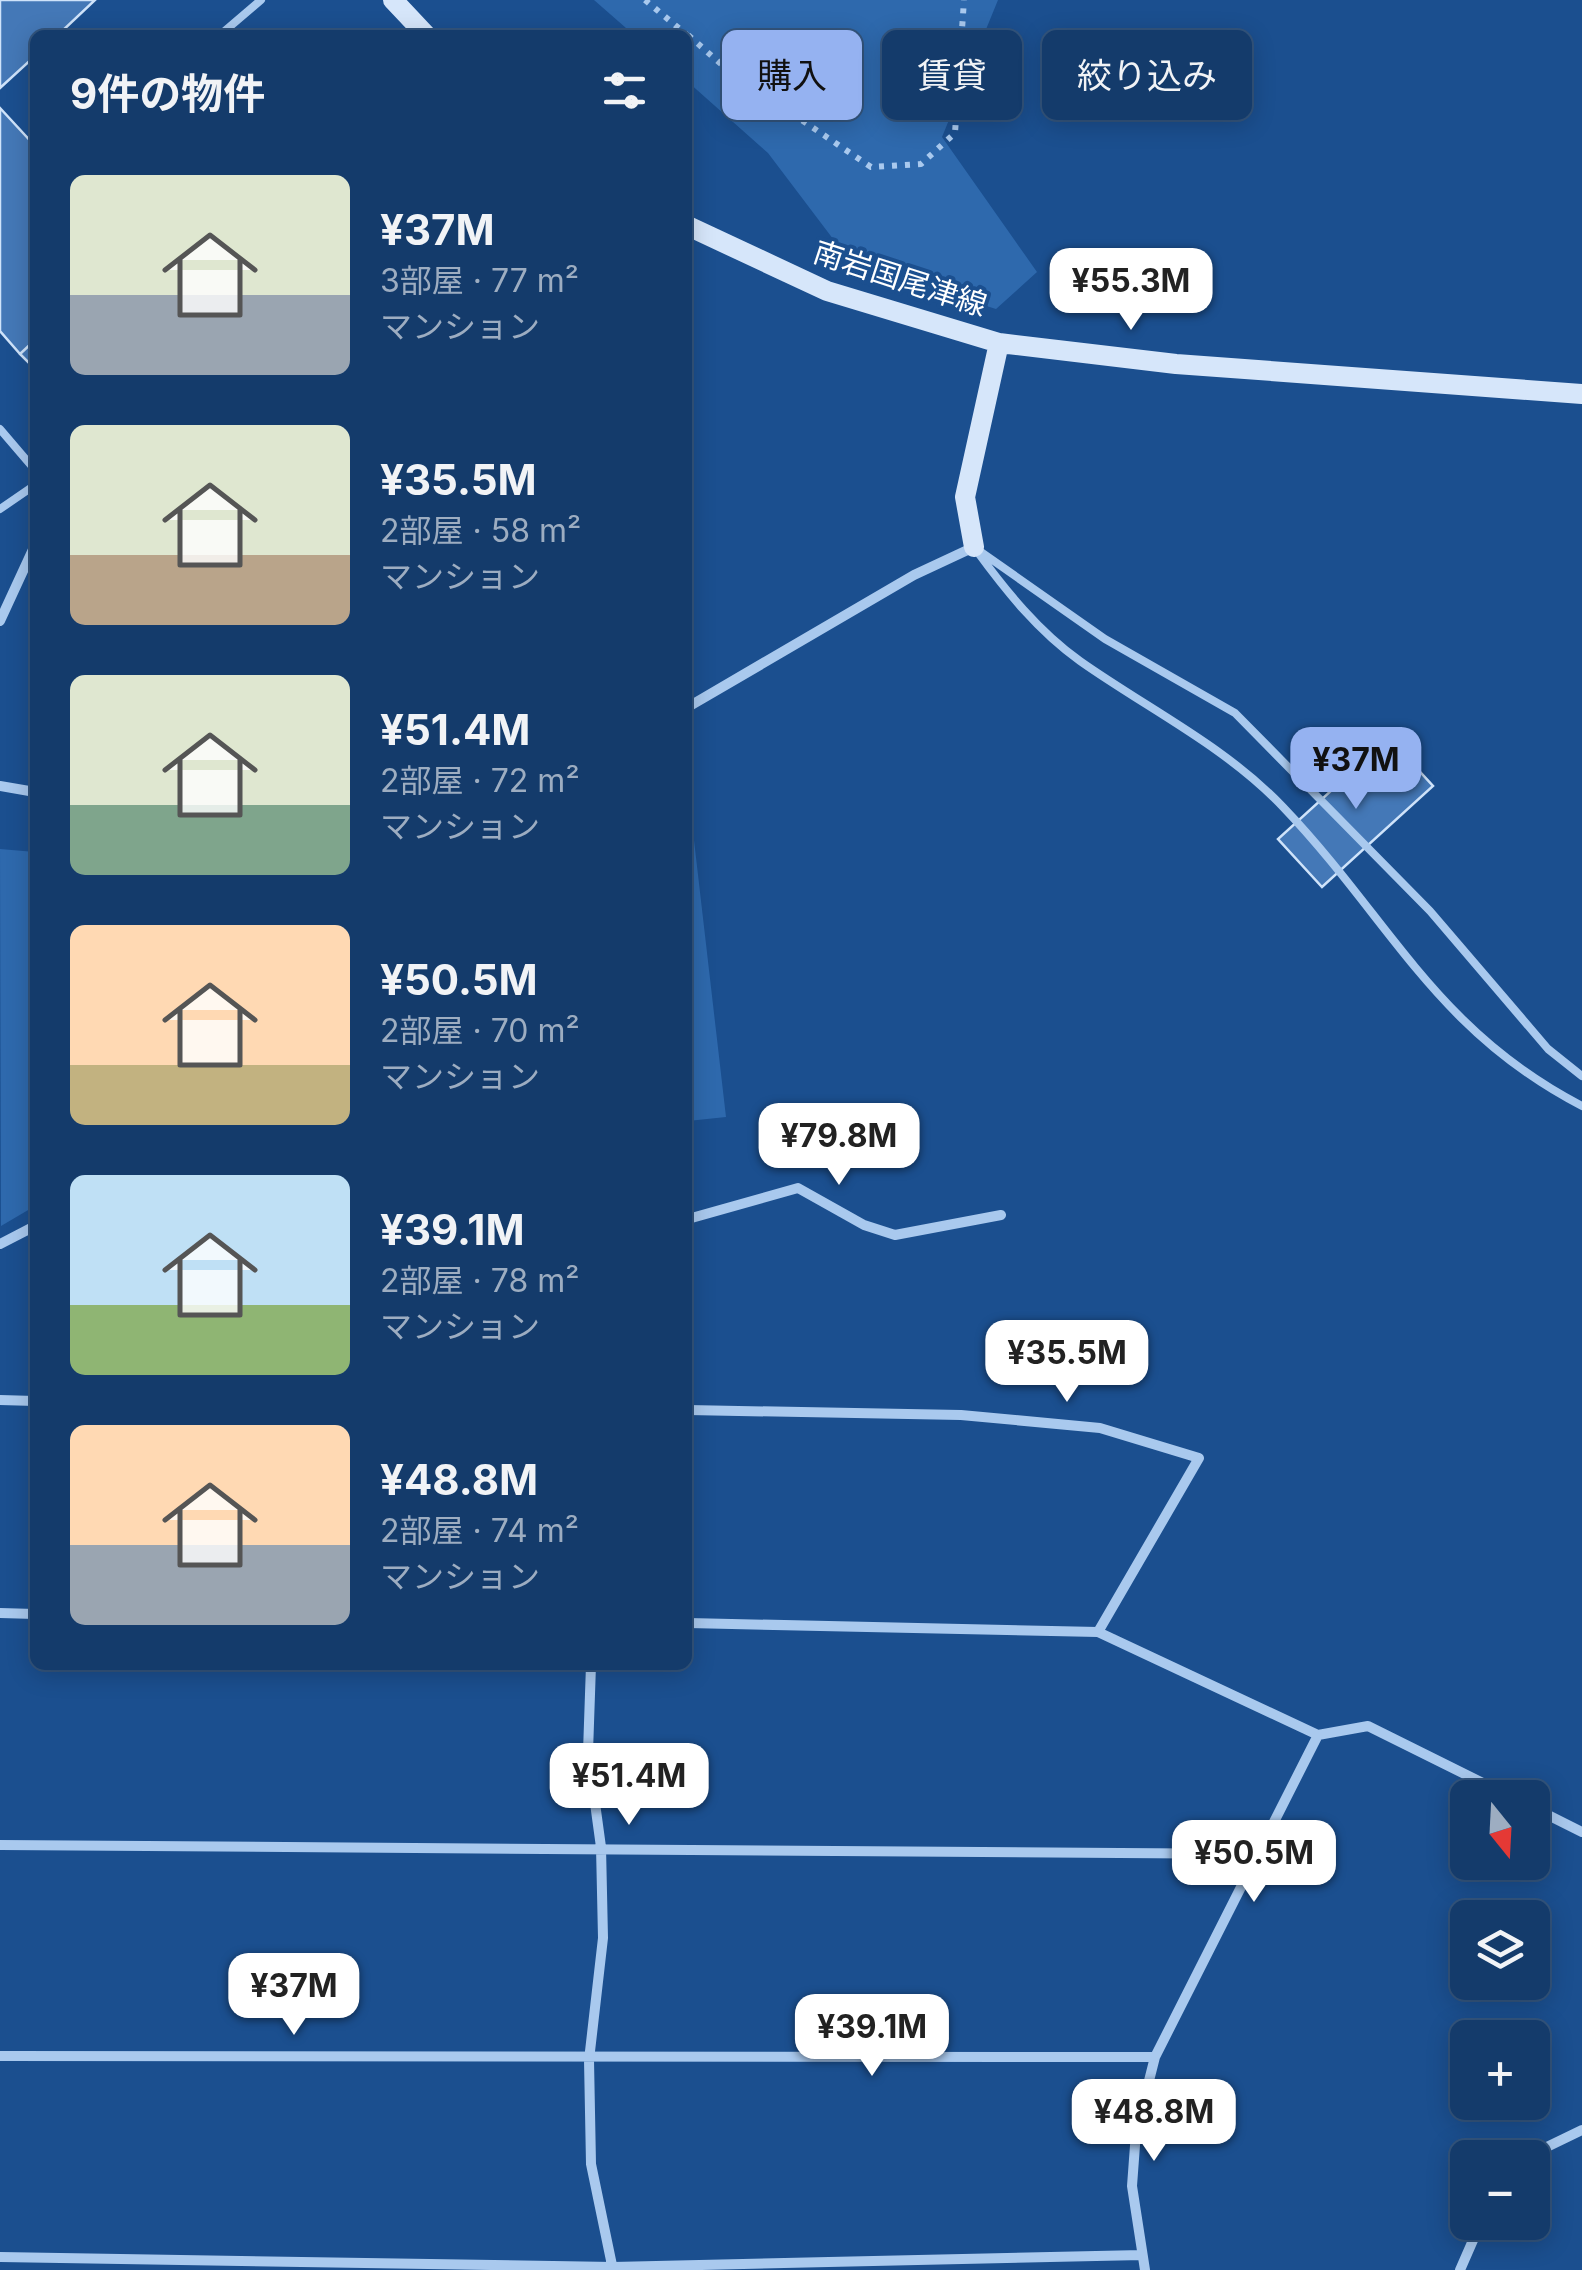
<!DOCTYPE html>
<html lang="ja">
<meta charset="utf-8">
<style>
:root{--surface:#143b6b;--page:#214673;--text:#f1f3f6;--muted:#9dadc1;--line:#33557e;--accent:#95b2f1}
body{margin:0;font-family:Inter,"Noto Sans JP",sans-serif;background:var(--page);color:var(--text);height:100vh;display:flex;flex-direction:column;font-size:38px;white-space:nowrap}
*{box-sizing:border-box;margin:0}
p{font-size:32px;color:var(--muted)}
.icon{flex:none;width:55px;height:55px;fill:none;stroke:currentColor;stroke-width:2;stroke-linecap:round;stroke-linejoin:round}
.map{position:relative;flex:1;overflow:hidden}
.sheet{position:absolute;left:30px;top:30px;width:662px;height:1640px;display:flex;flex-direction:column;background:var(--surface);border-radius:15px;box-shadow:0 5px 25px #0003,0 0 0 2px var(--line)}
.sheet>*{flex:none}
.guide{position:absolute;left:722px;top:30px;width:708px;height:90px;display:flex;gap:20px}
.needle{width:65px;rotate:162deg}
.tools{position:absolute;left:1450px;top:1780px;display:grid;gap:20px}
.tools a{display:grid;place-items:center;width:100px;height:100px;border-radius:15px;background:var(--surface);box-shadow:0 5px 25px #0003,0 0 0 2px var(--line);font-size:50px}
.price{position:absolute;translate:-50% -85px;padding:0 22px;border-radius:20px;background:#fff;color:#222;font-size:32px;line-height:65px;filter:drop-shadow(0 2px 5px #0008)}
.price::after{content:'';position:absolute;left:50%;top:60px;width:30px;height:22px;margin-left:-15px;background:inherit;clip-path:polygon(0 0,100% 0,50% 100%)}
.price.active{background:var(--accent);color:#111}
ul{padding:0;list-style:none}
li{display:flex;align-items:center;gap:30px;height:250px;padding:0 40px}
li span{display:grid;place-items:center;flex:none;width:280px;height:200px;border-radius:15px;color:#555}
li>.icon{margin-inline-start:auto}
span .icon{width:120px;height:120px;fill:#fffc;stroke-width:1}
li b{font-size:42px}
h2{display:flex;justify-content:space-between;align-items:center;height:120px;padding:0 40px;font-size:42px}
.tag{padding:0 35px;border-radius:15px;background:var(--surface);box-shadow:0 5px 25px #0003,0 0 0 2px var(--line);font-size:35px;line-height:90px}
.tag.active{background:var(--accent);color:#111}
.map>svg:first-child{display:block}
.green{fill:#2e69ad}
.building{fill:#4478b7;stroke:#cfe3fa;stroke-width:2.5}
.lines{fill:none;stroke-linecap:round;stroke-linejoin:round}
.path{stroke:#a9c9ee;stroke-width:6;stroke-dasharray:5 8;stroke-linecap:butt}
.lane{stroke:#a9c9ee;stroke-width:8}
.street{stroke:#a9c9ee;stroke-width:10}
.secondary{stroke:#d6e6fa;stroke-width:20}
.labels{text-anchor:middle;stroke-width:8;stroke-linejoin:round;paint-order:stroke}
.street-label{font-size:30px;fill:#fff;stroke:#1b4f8f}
</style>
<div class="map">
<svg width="1582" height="2270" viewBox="0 0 1582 2270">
<rect width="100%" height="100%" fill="#1b4f8f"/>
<path class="green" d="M594,0H998L942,137L1037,272L996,309L852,264L768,153L688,82V35H634Z
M692,823L726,1117L688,1121V824Z
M0,849L35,852V1206L1,1226Z"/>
<path class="building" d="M0,0H95L58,35H35V56L0,88Z
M0,108L35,146V340L20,354L0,331Z
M35,340V369L20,354Z
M1389,738L1433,786L1322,887L1278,839Z"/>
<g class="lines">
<path class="path" d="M645,0L687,35
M688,35L729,71L871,167L921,164L955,133L964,0"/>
<path class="lane" d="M220,35L261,0
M0,429L35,470
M0,509L35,485
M976,550C1006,591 1038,631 1080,661C1148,709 1225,746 1283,807C1390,919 1435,1030 1582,1106
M981,552L1105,639L1235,713L1430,911L1548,1049L1582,1076"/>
<path class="street" d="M0,621L35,545
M688,707L914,575L974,547
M0,786L35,792
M688,1219L798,1188L864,1225L895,1235L1001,1215
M0,1244L35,1226
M0,1400L35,1401
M688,1410L961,1415L1100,1428L1199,1458L1098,1632
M0,1613L35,1614
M688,1623L1098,1632L1318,1735L1368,1726L1513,1798
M591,1665L588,1752L601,1847L603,1938L589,2060L591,2164L613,2270
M1532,1807L1582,1832
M0,1845L1258,1854
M0,2056L1155,2057
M1524,2158L1582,2130
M0,2257L613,2267L1142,2255
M1145,2270L1132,2186L1136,2132L1155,2057L1318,1735
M1460,2270L1481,2222"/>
<path class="secondary" d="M393,0L426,35
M688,226L827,291L999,343L1176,364L1582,394
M974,547L965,497L999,343"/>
</g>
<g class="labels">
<g class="street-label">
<text transform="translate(900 279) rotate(18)" y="10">南岩国尾津線</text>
</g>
</g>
</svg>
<div class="tools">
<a><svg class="needle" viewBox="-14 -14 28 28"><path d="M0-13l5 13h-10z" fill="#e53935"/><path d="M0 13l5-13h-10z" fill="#9dadc1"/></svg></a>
<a><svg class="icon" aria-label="layers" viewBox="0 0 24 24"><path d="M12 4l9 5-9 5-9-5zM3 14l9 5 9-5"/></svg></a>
<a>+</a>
<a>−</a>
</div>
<b class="price" style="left:1131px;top:333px">¥55.3M</b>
<b class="price active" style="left:1356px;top:812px">¥37M</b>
<b class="price" style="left:839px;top:1188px">¥79.8M</b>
<b class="price" style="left:1067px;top:1405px">¥35.5M</b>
<b class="price" style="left:629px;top:1828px">¥51.4M</b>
<b class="price" style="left:1254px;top:1905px">¥50.5M</b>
<b class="price" style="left:294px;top:2038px">¥37M</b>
<b class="price" style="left:872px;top:2079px">¥39.1M</b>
<b class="price" style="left:1154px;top:2164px">¥48.8M</b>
<div class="guide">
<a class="tag active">購入</a>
<a class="tag">賃貸</a>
<a class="tag">絞り込み</a>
</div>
<section class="sheet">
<h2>9件の物件<svg class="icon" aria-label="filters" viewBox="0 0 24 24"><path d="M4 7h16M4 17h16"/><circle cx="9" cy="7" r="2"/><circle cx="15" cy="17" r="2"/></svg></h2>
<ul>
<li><span style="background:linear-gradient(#dfe7d0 60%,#9aa5b1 0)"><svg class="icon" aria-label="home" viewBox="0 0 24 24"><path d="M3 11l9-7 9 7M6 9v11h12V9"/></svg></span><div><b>¥37M</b><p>3部屋 · 77 m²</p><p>マンション</p></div></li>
<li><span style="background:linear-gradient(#dfe7d0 65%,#b9a48a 0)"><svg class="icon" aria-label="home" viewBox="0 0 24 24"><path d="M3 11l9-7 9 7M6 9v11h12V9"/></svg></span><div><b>¥35.5M</b><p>2部屋 · 58 m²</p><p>マンション</p></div></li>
<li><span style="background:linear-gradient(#dfe7d0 65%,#7fa58c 0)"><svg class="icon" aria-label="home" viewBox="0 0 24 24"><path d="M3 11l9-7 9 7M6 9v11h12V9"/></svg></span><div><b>¥51.4M</b><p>2部屋 · 72 m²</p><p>マンション</p></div></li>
<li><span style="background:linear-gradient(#ffd9b3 70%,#c2b280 0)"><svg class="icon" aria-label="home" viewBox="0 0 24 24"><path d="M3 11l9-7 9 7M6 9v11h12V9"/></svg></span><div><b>¥50.5M</b><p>2部屋 · 70 m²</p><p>マンション</p></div></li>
<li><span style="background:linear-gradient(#bfe0f5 65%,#8fb573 0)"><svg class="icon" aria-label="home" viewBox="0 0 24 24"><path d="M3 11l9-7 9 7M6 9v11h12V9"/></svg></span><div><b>¥39.1M</b><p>2部屋 · 78 m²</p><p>マンション</p></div></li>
<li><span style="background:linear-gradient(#ffd9b3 60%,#9aa5b1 0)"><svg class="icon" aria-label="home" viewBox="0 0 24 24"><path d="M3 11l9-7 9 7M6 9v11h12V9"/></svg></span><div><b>¥48.8M</b><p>2部屋 · 74 m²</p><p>マンション</p></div></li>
</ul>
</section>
</div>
